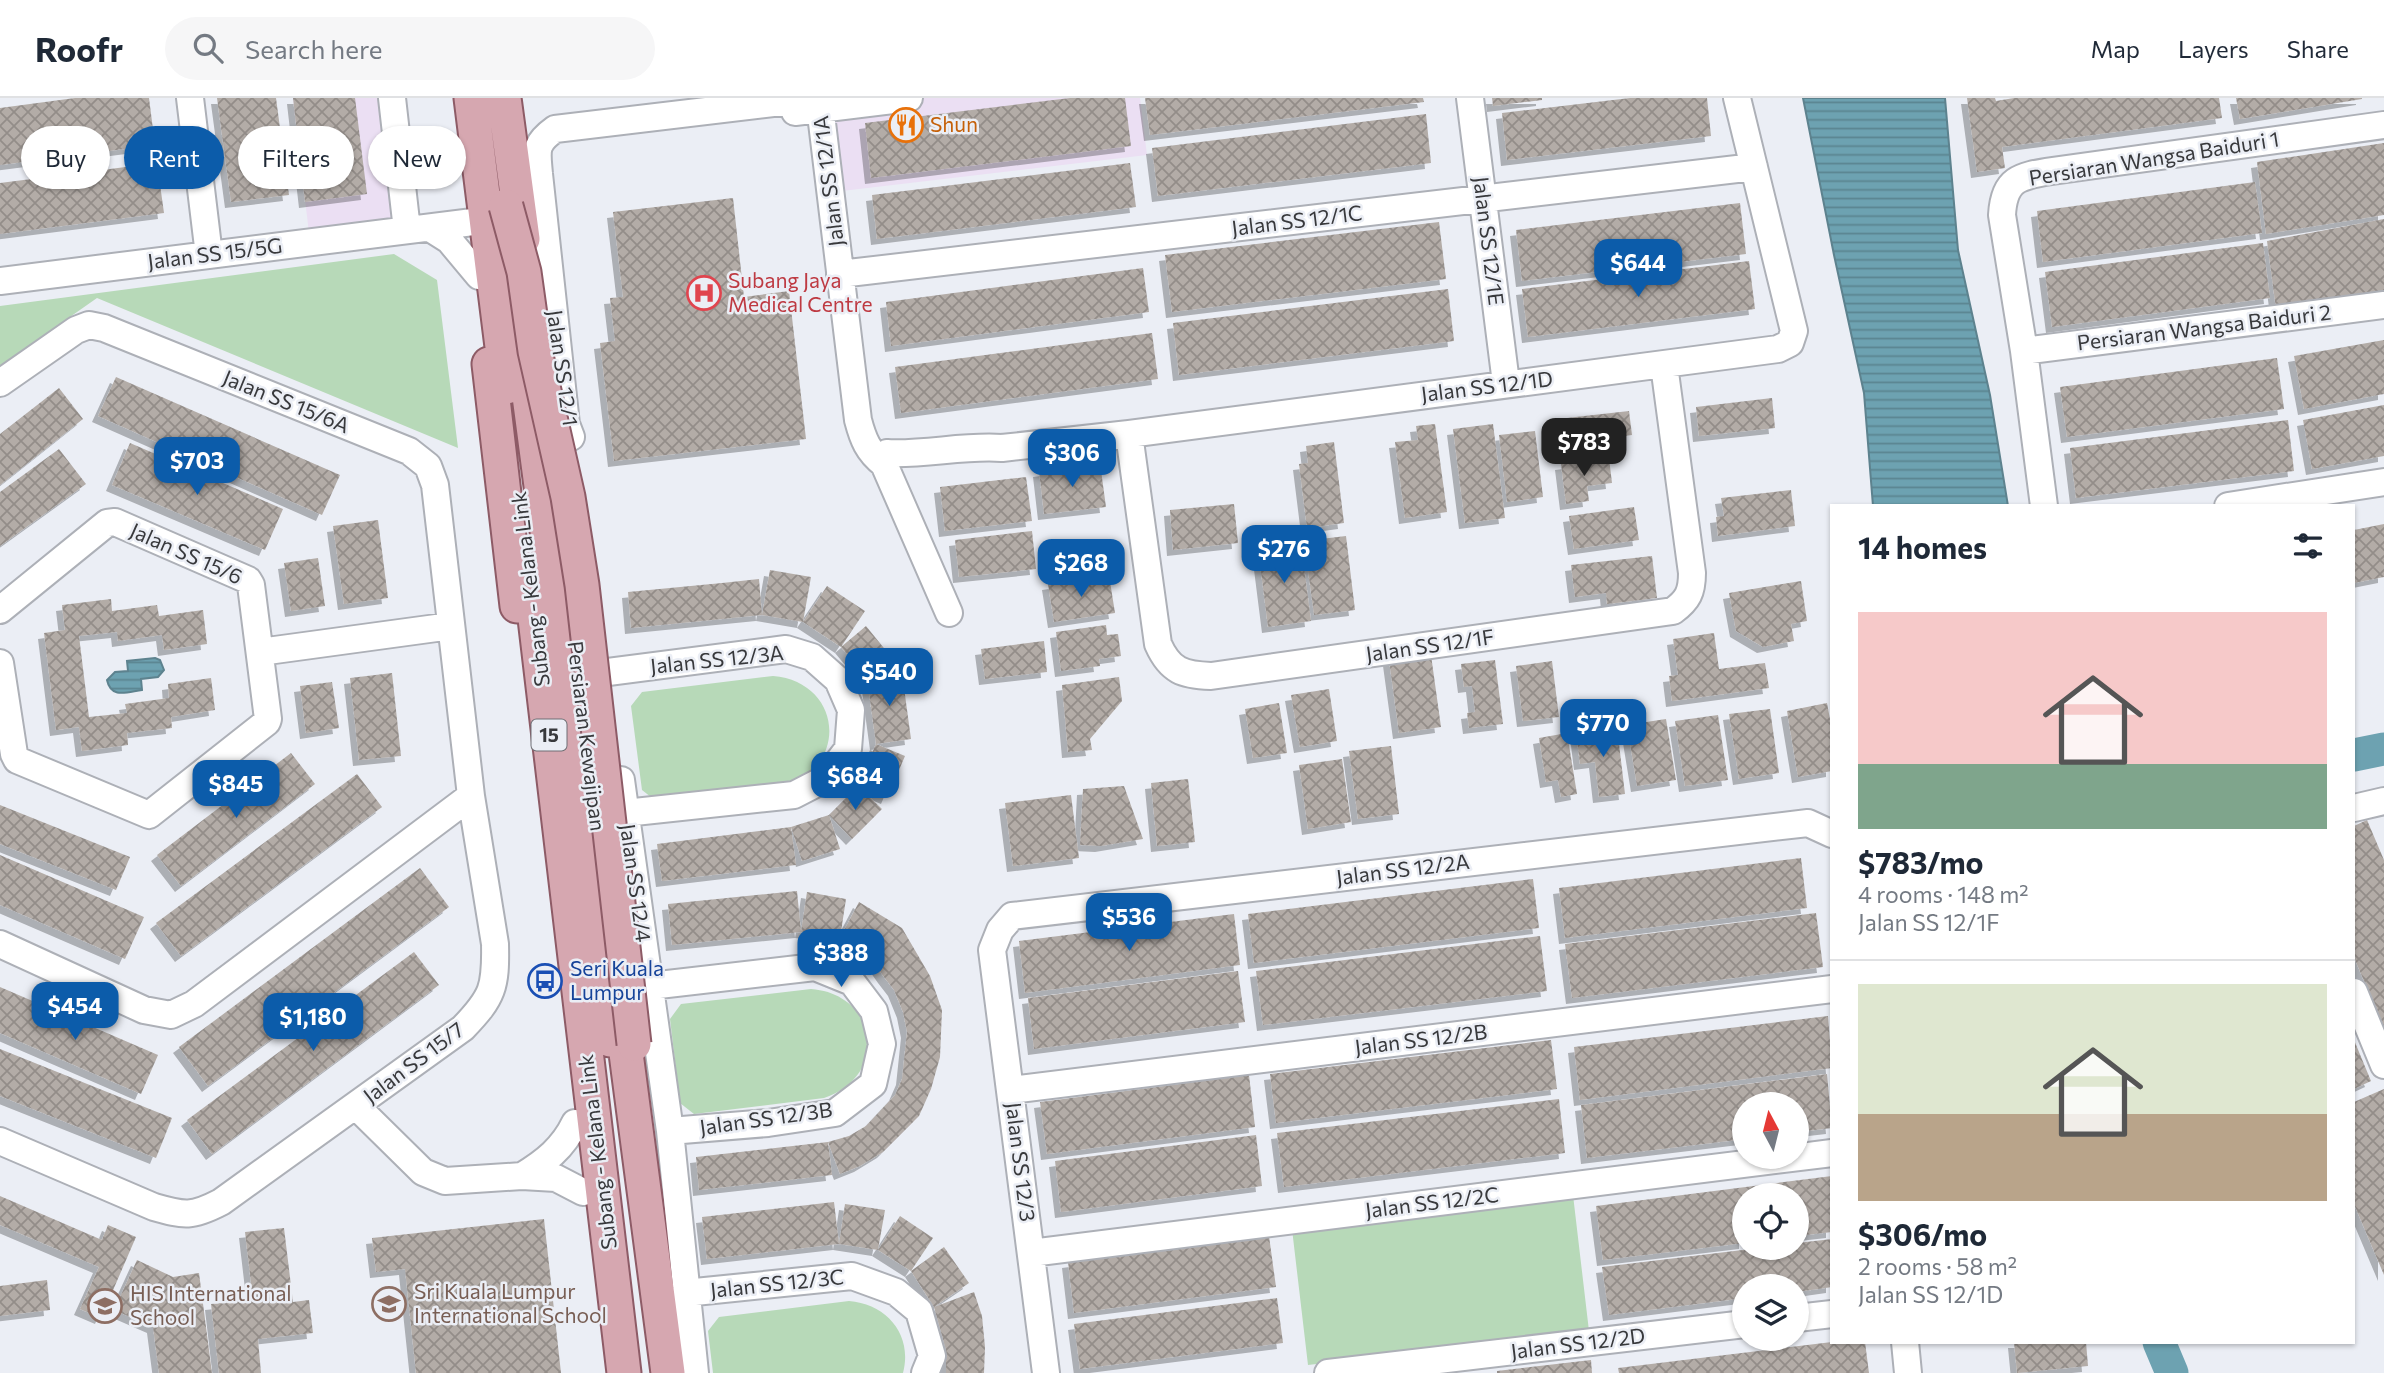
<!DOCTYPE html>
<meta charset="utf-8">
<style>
:root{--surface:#fff;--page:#f6f6f7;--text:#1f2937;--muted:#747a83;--line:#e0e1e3;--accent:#0c5caa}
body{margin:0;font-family:Commissioner,sans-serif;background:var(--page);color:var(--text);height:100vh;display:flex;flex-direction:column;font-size:26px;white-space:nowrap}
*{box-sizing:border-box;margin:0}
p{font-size:23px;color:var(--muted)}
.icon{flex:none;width:38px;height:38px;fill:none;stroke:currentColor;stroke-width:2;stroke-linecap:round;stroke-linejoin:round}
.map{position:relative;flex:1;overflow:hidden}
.details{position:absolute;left:1830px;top:406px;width:525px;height:840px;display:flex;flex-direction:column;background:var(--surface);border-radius:0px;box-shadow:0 2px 5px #0004}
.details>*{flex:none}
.banner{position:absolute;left:21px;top:28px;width:665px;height:63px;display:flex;gap:14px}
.needle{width:46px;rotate:353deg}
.tools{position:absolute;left:1732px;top:994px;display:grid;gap:14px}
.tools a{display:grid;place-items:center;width:77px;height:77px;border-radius:50%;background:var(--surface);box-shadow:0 2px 5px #0004;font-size:35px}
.price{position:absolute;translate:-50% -60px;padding:0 16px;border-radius:14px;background:var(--accent);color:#fff;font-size:23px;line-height:46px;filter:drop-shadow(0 2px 4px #0008)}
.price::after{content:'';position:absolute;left:50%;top:42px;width:21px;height:16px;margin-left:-10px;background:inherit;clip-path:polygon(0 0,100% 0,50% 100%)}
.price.current{background:#222;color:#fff}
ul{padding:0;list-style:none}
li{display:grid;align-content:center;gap:14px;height:371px;padding:0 28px}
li+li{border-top:2px solid var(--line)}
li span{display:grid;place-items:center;height:217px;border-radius:0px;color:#555}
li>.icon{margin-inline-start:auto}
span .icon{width:126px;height:126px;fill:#fffc;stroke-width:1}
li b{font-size:30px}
h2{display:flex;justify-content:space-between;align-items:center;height:84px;padding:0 28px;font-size:30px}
.chip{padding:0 24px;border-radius:32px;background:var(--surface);box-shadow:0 2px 5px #0004;font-size:24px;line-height:63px}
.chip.current{background:var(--accent);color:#fff}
header{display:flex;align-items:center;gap:42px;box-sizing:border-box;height:98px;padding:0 35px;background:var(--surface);border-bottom:2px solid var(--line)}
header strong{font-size:33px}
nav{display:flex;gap:38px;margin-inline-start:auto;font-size:24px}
.search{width:490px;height:63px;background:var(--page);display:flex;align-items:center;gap:18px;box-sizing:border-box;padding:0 24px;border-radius:38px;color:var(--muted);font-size:26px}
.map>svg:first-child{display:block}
.commercial{fill:#ebdff3}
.park{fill:#b7d9b8}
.water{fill:url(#water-rules);stroke:#5d828e;stroke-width:2}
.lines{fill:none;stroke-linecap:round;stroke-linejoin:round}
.river{stroke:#6da2b1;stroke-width:33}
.building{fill:url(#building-cross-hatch);filter:url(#shadow)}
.minor-casing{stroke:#adb0b7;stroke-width:30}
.major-casing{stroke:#8d5b66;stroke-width:37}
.minor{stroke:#fff;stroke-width:26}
.major{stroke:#d6a7b0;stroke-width:33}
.major-bridge-casing{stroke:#8d5b66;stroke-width:37;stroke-linecap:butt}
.major-bridge{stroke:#d6a7b0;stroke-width:33}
.labels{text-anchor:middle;stroke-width:5;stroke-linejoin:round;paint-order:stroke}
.shield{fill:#ebeef5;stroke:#6e6f74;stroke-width:2}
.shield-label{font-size:19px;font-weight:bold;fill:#38393c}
.food-label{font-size:21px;fill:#c56008;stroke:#ebeef5;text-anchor:start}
.street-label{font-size:21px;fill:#38393c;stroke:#ebeef5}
.health-label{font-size:21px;fill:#be3a42;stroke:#ebeef5;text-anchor:start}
.transit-label{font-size:21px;fill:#164399;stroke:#ebeef5;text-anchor:start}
.education-label{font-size:21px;fill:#785e54;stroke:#ebeef5;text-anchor:start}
</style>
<header>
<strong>Roofr</strong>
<div class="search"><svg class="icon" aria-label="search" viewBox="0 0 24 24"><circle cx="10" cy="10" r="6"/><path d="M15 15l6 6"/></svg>Search here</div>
<nav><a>Map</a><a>Layers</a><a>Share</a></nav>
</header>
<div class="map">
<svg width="2384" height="1275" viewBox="0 0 2384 1275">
<defs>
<pattern id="water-rules" width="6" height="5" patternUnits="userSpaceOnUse" patternTransform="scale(1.75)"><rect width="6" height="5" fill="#6da2b1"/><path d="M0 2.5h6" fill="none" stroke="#5b8591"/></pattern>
<pattern id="building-cross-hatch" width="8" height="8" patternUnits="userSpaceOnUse" patternTransform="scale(1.75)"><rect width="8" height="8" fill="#b3aca7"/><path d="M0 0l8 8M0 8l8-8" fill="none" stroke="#938d89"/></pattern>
<filter id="shadow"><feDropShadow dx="-6" dy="6" stdDeviation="0" flood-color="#0004"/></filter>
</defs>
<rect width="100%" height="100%" fill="#ebeef5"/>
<path class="commercial" d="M293,0H385L399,124L309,135Z
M902,0H1140L1147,57L842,93L834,10Z"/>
<path class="park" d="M394,156L437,182L458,350L97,200L0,268V208Z
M773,578C835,583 850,654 797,684L656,703L642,692L631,608L642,594Z
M811,891C879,896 889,979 824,1000L694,1016L680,1005L670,921L681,906Z
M1573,1097L1589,1233L1308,1267L1292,1131Z
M849,1203C887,1206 913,1237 903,1275H713L708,1233L719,1219Z"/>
<path class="water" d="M1803,0H1945L1958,152L1990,297L2008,408H1873L1864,295L1834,157Z
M155,560L160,562L164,572L158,579L141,581L142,592C127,594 111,601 107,582L115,574L128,573L127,563Z"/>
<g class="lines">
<path class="river" d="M2354,657L2384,651
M2159,1244L2172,1275"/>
</g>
<path class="building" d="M75,0H149L155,47L0,67V10Z
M217,0H276L289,97L231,104Z
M293,0H355L367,96L305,104Z
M1070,0H1125L1131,48L871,80L865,25Z
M1145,0H1423L1424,4L1150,37Z
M1492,0H1542V2L1493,8Z
M1630,0H1707L1711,38L1507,62L1502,15Z
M1967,0H1995L1996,3L2014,0H2219L2222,20L2002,49L2005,70L1977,74Z
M2236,0H2362V1L2240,21Z
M1426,16L1431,65L1158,98L1152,50Z
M2384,45V117L2266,136L2257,64Z
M157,65L164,115L0,136V85Z
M1130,65L1136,109L877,141L872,97Z
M2255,84L2262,135L2043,164L2037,113Z
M733,100L744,199L789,193L806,341L614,363L600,245L615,243L610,200L623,199L613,114Z
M1740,105L1746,156L1522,183L1516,132Z
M2384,121V196L2276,211L2267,143Z
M1439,124L1446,181L1172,214L1165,157Z
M2263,145L2270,200L2052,229L2045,174Z
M1749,163L1755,211L1528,239L1522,191Z
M1143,170L1149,214L891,248L886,204Z
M1448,191L1454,243L1179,277L1173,225Z
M1152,235L1158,281L901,315L895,269Z
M2384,242V296L2304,311L2294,258Z
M2277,260L2284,311L2067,339L2060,289Z
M116,279L340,377L322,417L98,318Z
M59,290L83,321L0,387V336Z
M1772,300L1775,330L1699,338L1696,309Z
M2384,307V358L2312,371L2303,322Z
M1629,313L1632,337L1609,340L1610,349L1562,355L1558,321Z
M2288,322L2294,373L2076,400L2070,350Z
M1435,326L1447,414L1405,420L1395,344L1418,342L1416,328Z
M1493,326L1505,420L1465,425L1453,331Z
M1535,333L1543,399L1507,404L1499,337Z
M1334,344L1344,425L1307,430L1299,366L1308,365L1306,348Z
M130,345L283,411L265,452L112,387Z
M59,351L86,386L0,448V394Z
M1609,360L1612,385L1587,388L1589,403L1566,406L1561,366Z
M1100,365L1106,409L1044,416L1039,373Z
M1026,379L1032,423L945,433L940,389Z
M1791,392L1795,428L1718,438L1716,419L1724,418L1721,400Z
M1234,406L1238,445L1173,452L1170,412Z
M1634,409L1639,442L1574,451L1569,418Z
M378,422L388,500L344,506L333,428Z
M2384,426V479L2354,485V432Z
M1032,433L1036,471L959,479L955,442Z
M1346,438L1355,512L1314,517L1304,443Z
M1301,445L1311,523L1268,529L1258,450Z
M1652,458L1657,500L1607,506L1606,495L1575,499L1571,467Z
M318,460L325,508L291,513L284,465Z
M770,472L811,479L803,524L827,488L865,513L841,549L866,528L892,560L867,580L841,549L803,524L762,517L631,530L628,494L722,485L759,481L762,517Z
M1109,477L1115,515L1054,524L1048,486Z
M1801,483L1807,523L1791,526L1794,543L1763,549L1736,533L1729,495Z
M111,501L112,513L157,507L159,518L203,512L207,546L164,552L162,537L118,543L117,534L79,538L89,619L127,615L125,606L169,600L168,586L211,580L215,612L171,619L172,630L127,635L128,647L82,653L79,629L56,632L44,535L65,532L62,507Z
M1106,527L1107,537L1118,536L1121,558L1099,561L1100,568L1061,573L1056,534Z
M1714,535L1719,571L1765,565L1769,590L1672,603L1669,578L1678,577L1673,541Z
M1044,543L1047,574L985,581L981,551Z
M1431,557L1441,629L1399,635L1389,562Z
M1495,562L1503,626L1469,630L1467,615L1475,614L1472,588L1464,589L1461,566Z
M1552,563L1559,619L1523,623L1516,568Z
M392,575L401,658L359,662L350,580Z
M902,575L911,641L876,646L867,580Z
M1119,579L1122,603L1090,641L1092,652L1068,654L1062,587Z
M332,584L339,630L306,635L300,588Z
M1329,591L1337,643L1300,649L1291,597Z
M1279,605L1287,655L1253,660L1245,611Z
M1827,605L1832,632V673L1798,679L1787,613Z
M1770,611L1779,675L1739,681L1729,616Z
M1718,617L1728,682L1685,688L1675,623Z
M1666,621L1676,682L1637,688L1627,627Z
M1617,629L1625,696L1599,699L1595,664L1580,666L1576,634Z
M1567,635L1577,696L1561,699L1558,682L1546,684L1539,640Z
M876,646L905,658L887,700L858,688Z
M1391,648L1399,716L1358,721L1349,653Z
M291,655L315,686L181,788L157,757Z
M1342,661L1351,724L1308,731L1299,667Z
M357,676L382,709L181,858L156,825Z
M1188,681L1195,744L1157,748L1151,685Z
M858,688L882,711L852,741L829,717Z
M1124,688L1143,741L1101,748L1080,747L1083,691Z
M1071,697L1079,760L1013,768L1005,705Z
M0,707L130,759L116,792L0,746Z
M829,717L840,751L802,763L791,729L796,767L662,783L657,746L791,729Z
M2367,722L2384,762V931L2354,859V728Z
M0,757L144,819L125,861L0,807Z
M1801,760L1807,810L1565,840L1559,790Z
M420,770L449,809L208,988L179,949Z
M1533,781L1539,830L1254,865L1248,816Z
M797,793L801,834L807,794L846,801L840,840L859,804L902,830L930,878L942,912L940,959L931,991L919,1018L883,1054L860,1068L840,1076L828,1044L849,1038L866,1028L895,997L902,981L907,934L903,914L894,892L884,879L872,862L840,840L801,834L672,847L668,806Z
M1816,815L1823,869L1572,900L1565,846Z
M1234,816L1240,867L1025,895L1019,843Z
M1540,838L1547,893L1263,927L1256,873Z
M414,854L439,887L212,1056L187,1022Z
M1238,873L1245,924L1034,951L1028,900Z
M0,889L158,957L141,996L0,935Z
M1828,918L1832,970L1580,1002L1574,949Z
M1551,942L1557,991L1276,1025L1270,976Z
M2354,942L2371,983L2354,991Z
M0,951L172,1020L156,1060L0,998Z
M1827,976L1832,1030L1797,1034V1006H1745V1041L1587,1060L1581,1007Z
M1249,977L1255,1029L1047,1056L1040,1004Z
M2384,991V1177L2354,1106V1004Z
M1559,1001L1565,1055L1284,1089L1277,1035Z
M1256,1037L1262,1088L1061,1114L1055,1063Z
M828,1044L832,1077L699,1092L696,1059Z
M1832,1078V1134L1797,1138V1097H1745V1145L1603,1162L1596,1108Z
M0,1098L102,1142L108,1127L136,1139L101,1220L80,1211L99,1169L0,1127Z
M834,1104L839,1146L845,1106L885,1112L878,1152L839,1146L707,1161L702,1119Z
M900,1118L933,1140L911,1173L878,1152Z
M544,1121L561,1275H416L405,1171L376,1174L372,1140Z
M284,1130L293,1204L309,1202L313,1235L258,1241L261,1275H219L211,1206L253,1202L245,1134Z
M1269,1138L1276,1189L1074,1215L1068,1164Z
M1832,1141V1189L1797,1194V1188H1745V1200L1609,1217L1602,1169L1759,1150H1797V1145Z
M944,1149L969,1185L934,1209L974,1194L982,1218L985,1249L984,1275H946V1252L934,1209L911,1173Z
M137,1162L173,1179L199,1175L212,1275H159L153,1229L114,1212Z
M47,1182L50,1212L0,1218V1188Z
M1277,1200L1283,1245L1080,1271L1074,1226Z
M1832,1244H1865L1869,1275H1619L1618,1270Z
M2014,1244H2086L2088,1268L2017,1275Z
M1591,1262L1592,1275H1497V1273Z"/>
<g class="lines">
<g class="minor-casing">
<path id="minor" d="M190,0L209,157
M392,0L407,132
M819,0L858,322C863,341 868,354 884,366
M1470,0L1506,285
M795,14L909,0
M430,130L449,142L479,178
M840,176L1754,69
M0,183L473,124
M2024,253L2384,207
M0,285L76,232L89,227L104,230L409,353L428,368L435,387L471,698L495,846C496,889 493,899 463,930L221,1104C192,1119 185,1118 154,1109L0,1043
M1129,336L1158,546C1170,573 1183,577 1211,578L1673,513C1688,502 1692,494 1692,475L1664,267
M571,339L566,326L539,76C537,52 534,46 555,31L815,0
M887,355C926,357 964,347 1002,350L1129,336L1778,251L1790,245L1794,233L1737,0
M887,355L884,366L949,515
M2044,408L2024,253L2002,117C2004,81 2019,78 2052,73L2384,27
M2228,408L2384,384
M0,512L107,425L115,424L248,482L251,487L268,621L267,624L149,717L17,662L14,656L0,565
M260,554L451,528
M608,574L786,551L812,559L838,582L851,612L848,651L825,681L794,697L625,715
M621,682L670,1033L695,1275
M2354,710L2384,703
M0,846L144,912L171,917L194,906L471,698
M650,888L815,869L852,884L874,913L882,946L873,986L835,1015L768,1025L670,1033
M2354,894L2384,967
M1011,992L1832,891
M357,1009L423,1074L445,1083L522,1078L556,1080L583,1094
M522,1078C545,1064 563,1050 575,1025
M1031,1155L1832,1055
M685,1195L852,1178L896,1194L919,1213L932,1258L925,1275
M1797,1220L1832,1216
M1905,1244L1908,1275
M1046,1275L992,852L1000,832L1012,818L1808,725L1832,736
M1328,1275L1745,1226"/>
</g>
<g class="major-casing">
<path id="major" d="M471,0L507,289
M504,0L523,141
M523,253L587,733L610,942
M489,266L517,508
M530,478L624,1275
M621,917L668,1275"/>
</g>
<use href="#minor" class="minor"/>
<use href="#major" class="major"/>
<g class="major-bridge-casing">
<path id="major-bridge" d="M506,108L524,174L535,253L568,399L582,487L634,946"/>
</g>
<use href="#major-bridge" class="major-bridge"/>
</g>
<defs>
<g id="restaurant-ring" transform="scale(1.75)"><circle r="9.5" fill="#ebeef5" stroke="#e8710a" stroke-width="1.5"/><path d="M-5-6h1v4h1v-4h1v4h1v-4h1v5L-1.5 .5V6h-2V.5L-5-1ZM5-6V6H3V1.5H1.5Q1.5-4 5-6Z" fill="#e8710a"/></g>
<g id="hospital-ring" transform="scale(1.75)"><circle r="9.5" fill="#ebeef5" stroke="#e0444e" stroke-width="1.5"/><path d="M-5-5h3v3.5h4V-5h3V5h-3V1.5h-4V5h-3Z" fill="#e0444e"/></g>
<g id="bus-ring" transform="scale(1.75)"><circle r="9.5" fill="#ebeef5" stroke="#1a4fb4" stroke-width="1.5"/><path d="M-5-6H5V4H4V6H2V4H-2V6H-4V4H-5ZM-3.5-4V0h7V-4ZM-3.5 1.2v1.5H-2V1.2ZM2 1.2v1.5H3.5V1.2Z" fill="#1a4fb4"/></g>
<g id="school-ring" transform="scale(1.75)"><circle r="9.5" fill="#ebeef5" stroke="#8d6e63" stroke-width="1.5"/><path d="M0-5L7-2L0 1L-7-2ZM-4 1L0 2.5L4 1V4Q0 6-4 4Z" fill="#8d6e63"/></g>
</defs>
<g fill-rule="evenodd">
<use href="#restaurant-ring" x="906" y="27"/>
<use href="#hospital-ring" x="704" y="195"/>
<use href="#bus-ring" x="545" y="883"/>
<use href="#school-ring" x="389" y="1206"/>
<use href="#school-ring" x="105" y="1208"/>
</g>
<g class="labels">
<rect class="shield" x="531.5" y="621.5" width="35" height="31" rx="5"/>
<g class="shield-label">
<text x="549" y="644">15</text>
</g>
<g class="food-label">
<text x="930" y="34">Shun</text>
</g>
<g class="street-label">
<text transform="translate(2154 61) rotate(-9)" y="7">Persiaran Wangsa Baiduri 1</text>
<text transform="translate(829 83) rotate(-97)" y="7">Jalan SS 12/1A</text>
<text transform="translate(1297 123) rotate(-7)" y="7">Jalan SS 12/1C</text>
<text transform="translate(1488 143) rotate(83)" y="7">Jalan SS 12/1E</text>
<text transform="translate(215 156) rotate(-7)" y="7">Jalan SS 15/5G</text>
<text transform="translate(2204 230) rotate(-7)" y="7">Persiaran Wangsa Baiduri 2</text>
<text transform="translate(562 270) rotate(82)" y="7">Jalan SS 12/1</text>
<text transform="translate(1487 289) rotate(-7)" y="7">Jalan SS 12/1D</text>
<text transform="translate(286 304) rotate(22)" y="7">Jalan SS 15/6A</text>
<text transform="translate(186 456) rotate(24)" y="7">Jalan SS 15/6</text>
<text transform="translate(531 491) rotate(-97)" y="7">Subang - Kelana Link</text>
<text transform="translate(1430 548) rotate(-8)" y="7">Jalan SS 12/1F</text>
<text transform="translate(717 562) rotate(-6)" y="7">Jalan SS 12/3A</text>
<text transform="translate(586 638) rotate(83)" y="7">Persiaran Kewajipan</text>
<text transform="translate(1403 772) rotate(-7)" y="7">Jalan SS 12/2A</text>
<text transform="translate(635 785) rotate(82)" y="7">Jalan SS 12/4</text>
<text transform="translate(1421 942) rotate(-7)" y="7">Jalan SS 12/2B</text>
<text transform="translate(414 965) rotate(-37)" y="7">Jalan SS 15/7</text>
<text transform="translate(766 1021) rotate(-8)" y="7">Jalan SS 12/3B</text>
<text transform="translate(598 1054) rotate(-97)" y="7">Subang - Kelana Link</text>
<text transform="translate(1020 1064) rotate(83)" y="7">Jalan SS 12/3</text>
<text transform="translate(1432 1105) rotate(-7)" y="7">Jalan SS 12/2C</text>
<text transform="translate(777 1186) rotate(-6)" y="7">Jalan SS 12/3C</text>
<text transform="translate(1578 1246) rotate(-7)" y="7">Jalan SS 12/2D</text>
</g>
<g class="health-label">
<text x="728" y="190">Subang Jaya<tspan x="728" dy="24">Medical Centre</tspan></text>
</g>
<g class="transit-label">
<text x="570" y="878">Seri Kuala<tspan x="570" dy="24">Lumpur</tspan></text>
</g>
<g class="education-label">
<text x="414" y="1201">Sri Kuala Lumpur<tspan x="414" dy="24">International School</tspan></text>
<text x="130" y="1203">HIS International<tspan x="130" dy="24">School</tspan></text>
</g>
</g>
</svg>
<div class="tools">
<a><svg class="needle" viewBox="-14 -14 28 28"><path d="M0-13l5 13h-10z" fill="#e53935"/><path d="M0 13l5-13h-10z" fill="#747a83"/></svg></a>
<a><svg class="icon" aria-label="locate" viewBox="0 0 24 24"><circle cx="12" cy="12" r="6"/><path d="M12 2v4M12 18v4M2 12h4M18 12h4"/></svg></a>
<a><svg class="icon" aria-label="layers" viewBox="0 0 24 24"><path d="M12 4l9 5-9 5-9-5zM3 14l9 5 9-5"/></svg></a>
</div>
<b class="price" style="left:1638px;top:201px">$644</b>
<b class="price current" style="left:1584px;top:380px">$783</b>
<b class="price" style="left:1072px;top:391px">$306</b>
<b class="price" style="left:197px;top:399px">$703</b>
<b class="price" style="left:1284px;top:487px">$276</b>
<b class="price" style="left:1081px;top:501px">$268</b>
<b class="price" style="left:889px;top:610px">$540</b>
<b class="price" style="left:1603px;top:661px">$770</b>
<b class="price" style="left:855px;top:714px">$684</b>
<b class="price" style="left:236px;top:722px">$845</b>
<b class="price" style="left:1129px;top:855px">$536</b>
<b class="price" style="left:841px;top:891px">$388</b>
<b class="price" style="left:75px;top:944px">$454</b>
<b class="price" style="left:313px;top:955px">$1,180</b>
<div class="banner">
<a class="chip">Buy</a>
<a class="chip current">Rent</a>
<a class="chip">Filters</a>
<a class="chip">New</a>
</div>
<section class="details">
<h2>14 homes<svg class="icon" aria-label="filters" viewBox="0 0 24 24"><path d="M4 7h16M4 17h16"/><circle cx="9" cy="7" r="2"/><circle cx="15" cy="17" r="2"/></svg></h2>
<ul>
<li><span style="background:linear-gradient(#f6c9c9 70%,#7fa58c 0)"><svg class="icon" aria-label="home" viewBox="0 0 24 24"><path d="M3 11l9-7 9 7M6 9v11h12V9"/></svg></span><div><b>$783/mo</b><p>4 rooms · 148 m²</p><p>Jalan SS 12/1F</p></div></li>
<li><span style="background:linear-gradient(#dfe7d0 60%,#b9a48a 0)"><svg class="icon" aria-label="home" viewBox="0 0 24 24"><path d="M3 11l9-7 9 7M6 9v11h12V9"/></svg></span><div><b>$306/mo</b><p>2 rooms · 58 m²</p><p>Jalan SS 12/1D</p></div></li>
</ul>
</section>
</div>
